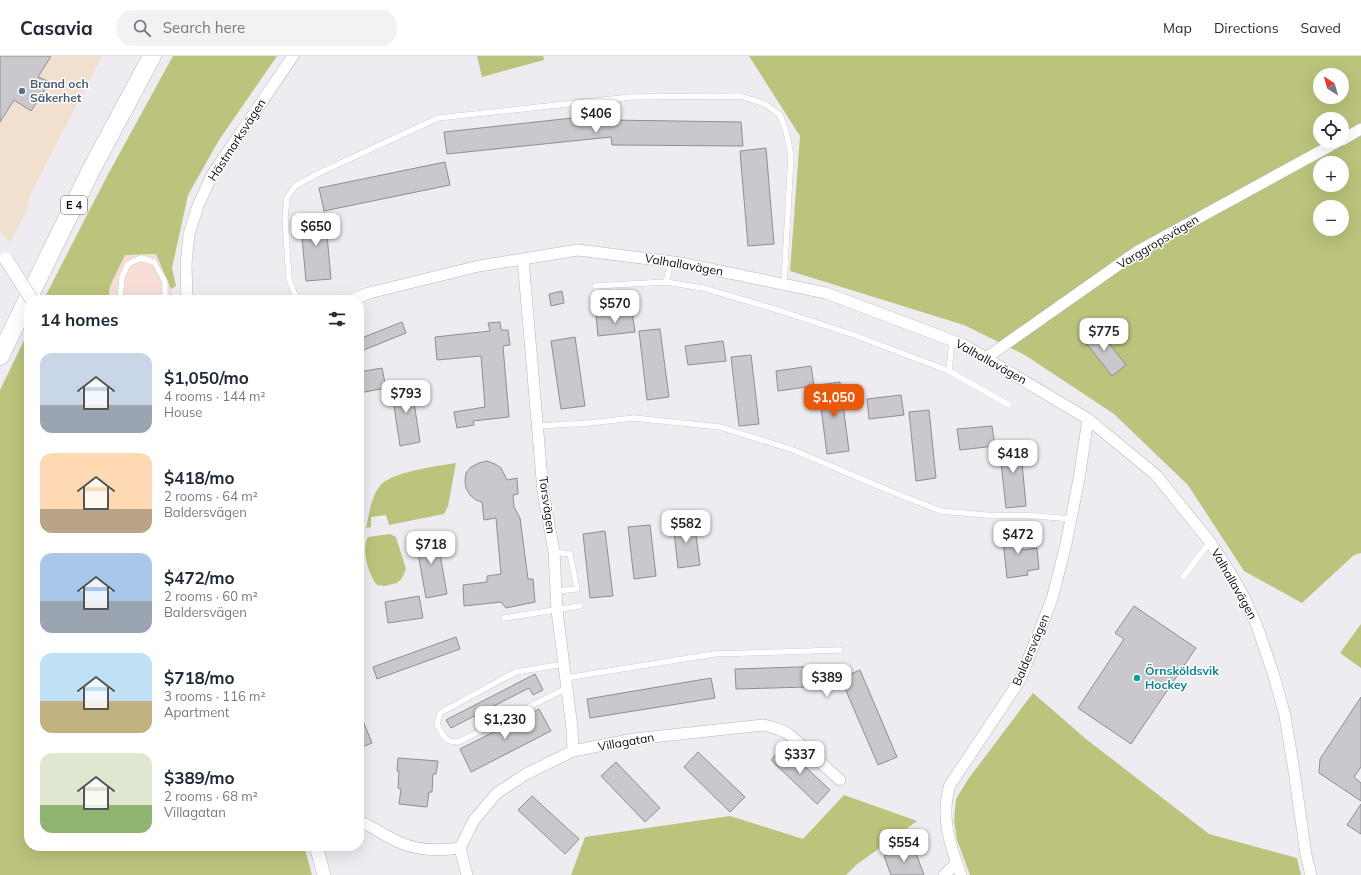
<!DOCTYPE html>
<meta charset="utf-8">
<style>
:root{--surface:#fff;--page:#f2f2f3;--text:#1f2937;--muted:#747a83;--line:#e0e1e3;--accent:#ea580c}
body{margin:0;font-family:Mulish,sans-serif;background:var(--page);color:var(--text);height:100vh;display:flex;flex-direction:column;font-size:15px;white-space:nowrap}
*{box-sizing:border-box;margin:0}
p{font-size:13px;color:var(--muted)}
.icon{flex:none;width:22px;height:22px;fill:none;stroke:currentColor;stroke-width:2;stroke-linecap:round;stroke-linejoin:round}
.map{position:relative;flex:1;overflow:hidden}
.drawer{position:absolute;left:24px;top:239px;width:340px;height:556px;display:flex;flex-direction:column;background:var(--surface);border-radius:16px;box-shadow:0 4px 16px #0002}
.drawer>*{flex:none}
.needle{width:26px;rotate:323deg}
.controls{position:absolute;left:1313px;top:12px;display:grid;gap:8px}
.controls a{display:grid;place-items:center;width:36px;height:36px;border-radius:50%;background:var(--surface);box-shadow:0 4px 16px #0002;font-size:20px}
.price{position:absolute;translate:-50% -34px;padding:0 9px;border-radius:8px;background:#fff;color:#222;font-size:13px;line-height:26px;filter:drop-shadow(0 1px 2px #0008)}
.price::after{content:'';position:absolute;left:50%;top:24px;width:12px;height:9px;margin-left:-6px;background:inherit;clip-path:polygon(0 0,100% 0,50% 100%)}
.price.current{background:var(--accent);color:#fff}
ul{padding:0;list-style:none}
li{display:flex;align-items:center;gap:12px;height:100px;padding:0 16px}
li span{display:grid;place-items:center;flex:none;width:112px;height:80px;border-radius:12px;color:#555}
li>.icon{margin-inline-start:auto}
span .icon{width:48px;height:48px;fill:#fffc;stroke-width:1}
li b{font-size:17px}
h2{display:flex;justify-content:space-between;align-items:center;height:48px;padding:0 16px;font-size:17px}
header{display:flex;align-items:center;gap:24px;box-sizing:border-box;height:56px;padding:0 20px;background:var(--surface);border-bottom:1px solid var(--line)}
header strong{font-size:19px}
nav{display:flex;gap:22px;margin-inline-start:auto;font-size:14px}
.search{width:280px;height:36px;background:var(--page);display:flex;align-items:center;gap:10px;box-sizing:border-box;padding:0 14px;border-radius:16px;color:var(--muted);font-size:15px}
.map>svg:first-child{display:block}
.commercial{fill:#f6ddd5}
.industrial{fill:#f1e0ce}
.green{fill:#bbc37c;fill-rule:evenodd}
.building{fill:#cbc8cd;stroke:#908e92}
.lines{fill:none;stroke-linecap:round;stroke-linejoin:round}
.service-casing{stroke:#b9b6bb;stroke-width:6}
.minor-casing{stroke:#b9b6bb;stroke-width:12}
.tertiary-casing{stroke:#b9b6bb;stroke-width:14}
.trunk-casing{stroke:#b9b6bb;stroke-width:19}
.service{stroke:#fff;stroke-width:5.5}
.minor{stroke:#fff;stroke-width:11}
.tertiary{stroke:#fff;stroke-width:13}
.trunk{stroke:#fff;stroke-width:18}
.tertiary-bridge-casing{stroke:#b9b6bb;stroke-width:14;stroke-linecap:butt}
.tertiary-bridge{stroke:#fff;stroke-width:13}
.service-dot{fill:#5c6f8a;stroke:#fff;stroke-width:1.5}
.culture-dot{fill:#0f9aa8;stroke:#fff;stroke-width:1.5}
.labels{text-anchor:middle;stroke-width:3;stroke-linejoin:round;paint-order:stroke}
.shield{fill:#fff;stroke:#565656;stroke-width:1}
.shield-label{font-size:11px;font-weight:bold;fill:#0e0d0e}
.service-label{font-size:12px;font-weight:bold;fill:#4e5e75;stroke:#fff;text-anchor:start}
.street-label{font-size:12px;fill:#0e0d0e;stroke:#fff}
.culture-label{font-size:12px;font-weight:bold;fill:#0d838f;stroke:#fff;text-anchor:start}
</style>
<header>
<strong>Casavia</strong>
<div class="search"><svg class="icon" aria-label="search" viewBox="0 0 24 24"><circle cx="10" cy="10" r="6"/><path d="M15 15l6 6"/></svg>Search here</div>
<nav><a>Map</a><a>Directions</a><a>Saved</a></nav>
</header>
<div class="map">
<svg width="1361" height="819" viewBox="0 0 1361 819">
<rect width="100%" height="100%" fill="#eeebf1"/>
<path class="commercial" d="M156,198L175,244H108L110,230L125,199Z"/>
<path class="industrial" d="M0,0H102L31,137L24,160L10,186L0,174Z"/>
<path class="green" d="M173,0H277L219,84L188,139L172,212L176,230L171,233L156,198L125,199L110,230L108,244H46L45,241L105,124Z
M477,0H543L544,4L482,21Z
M749,0H1361V497L1354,499L1302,547L1244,515L1188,429L1114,358L1025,299L964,269L790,215L800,80ZM1320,19H1342V41H1320ZM1320,63H1342V85H1320ZM1320,107H1342V129H1320ZM1320,151H1342V173H1320Z
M29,274V790H304L312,819H0V334Z
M456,407L448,450L444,458L389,469L386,459L371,461V471L366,472C369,459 371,442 379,431C389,416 438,410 456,407Z
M390,478L396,481L406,513L402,522L397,527L385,530L377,529C368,518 361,493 368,481Z
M1361,568V612L1340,597Z
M1033,637L1086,683L1209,778L1297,802L1301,819H970L957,784L954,764L956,743L969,722Z
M844,739L917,765L856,809L846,819H571L585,781L730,760L803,783Z"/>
<path class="building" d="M0,0H51L38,21L50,26L31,55L14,44L0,66Z
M609,58L610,64L741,66L743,90L612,89L611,81L447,98L444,76Z
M766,92L774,188L748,190L740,95Z
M445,106L450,129L324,155L319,132Z
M325,157L331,223L306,225L300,160Z
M562,235L564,247L551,250L549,238Z
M632,255L635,276L598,280L596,259Z
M402,266L406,277L359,296V283Z
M500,266L501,274H508L510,289L503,290L509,361L473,365L474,369L457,372L454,356L485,351L481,300L437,304L435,281L490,275L488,267Z
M1097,272L1126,309L1112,320L1083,283Z
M660,273L669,341L647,344L639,275Z
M575,281L585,350L561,353L551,285Z
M723,285L726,305L688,309L685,290Z
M751,299L759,368L739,370L731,301Z
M811,310L814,330L778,335L776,315Z
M382,312L386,332L359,337V316Z
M411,326L420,386L400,390L391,330Z
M840,326L849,395L827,398L818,329Z
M901,339L904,359L869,363L867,343Z
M929,354L936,422L916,425L909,356Z
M992,370L995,390L960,394L957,373Z
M1020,385L1026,450L1006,452L999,388Z
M487,405L495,408L501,412L507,424L517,422L518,438L513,439L514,451L520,462L528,523H533L535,546L506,552L501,546L464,550L463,529L487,526V520L501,518L496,462L484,464L482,446L476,444L470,439L466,432L465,425L466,417L471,411L479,407Z
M694,464L700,509L678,512L673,467Z
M650,469L656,520L634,523L628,471Z
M1020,472L1022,494L1037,492L1039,513L1027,515L1028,519L1007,522L1002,474Z
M605,475L613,540L590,542L583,478Z
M436,476L447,538L426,542L415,480Z
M419,540L423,562L388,567L385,546Z
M1134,550L1196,592L1131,688L1078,652L1124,583L1115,577Z
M456,581L460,593L377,623L373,611Z
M830,610V627L860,614L897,701L878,709L844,630L736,633L735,613Z
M535,618L543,634L533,639L529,632L451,672L446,664Z
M711,622L715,642L590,662L587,643Z
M1361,641V711L1354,721L1361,727V745L1319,717L1320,703Z
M539,653L551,675L471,716L460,693Z
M359,655L372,687L359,692Z
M783,690L830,734L817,748L771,704Z
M698,696L745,741L730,756L684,711Z
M398,702L438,705L436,718H433L432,736H429L427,751L399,748L401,733L398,732L399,715H397Z
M616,706L660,752L645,766L601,720Z
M532,740L579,783L565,798L518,754Z
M1361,748V778L1347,769Z
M913,789L924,819H891L884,800Z"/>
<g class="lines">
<g class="service-casing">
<path id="service" d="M666,226L671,205
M595,230L666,226L703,232L781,255L854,279L949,315
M120,244L122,221L128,208L141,202L154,206L165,226V244
M170,244L186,241
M297,244L289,223L285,162L287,142L295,130L317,118L438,62L631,41L740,40L765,48L780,59L786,75L791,99L784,228
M952,284L949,315L1009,349
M538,370L589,367L634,362L720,371L793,394L890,435L941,455L986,459L1037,460L1071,463
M554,496L570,498L577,533L556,535
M1183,521L1210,486
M504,562L580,550
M564,608L516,616L440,657L437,668C443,679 444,686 458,686L567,632
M566,622L714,598L840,594"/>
</g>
<g class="minor-casing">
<path id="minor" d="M1342,84L1361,73
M523,203L543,435L554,496L557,555L572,672L573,695
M187,244L186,208L189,178L198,150L212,119L293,0
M351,244L369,237L479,210L578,194L681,207L826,237L964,289L1088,363L1156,419L1210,486L1229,515L1244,541L1257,570L1274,620L1285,660L1294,715L1306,799L1311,819
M986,302L1138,195L1339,85
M359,765C374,771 386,781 401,787C420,795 439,795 460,792
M467,819L460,792L474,764L497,737L526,718L573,695L634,683L763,669C774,671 781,673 790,679L840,724
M944,819L957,807
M961,819C950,789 940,761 950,729L1020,624L1052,543L1066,488L1079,423L1088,363"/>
</g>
<g class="tertiary-casing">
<path id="tertiary" d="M316,790L324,819"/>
</g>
<g class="trunk-casing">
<path id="trunk" d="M0,300L92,112L152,0"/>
</g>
<use href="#service" class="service"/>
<use href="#minor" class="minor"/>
<use href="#tertiary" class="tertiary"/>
<use href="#trunk" class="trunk"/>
<g class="tertiary-bridge-casing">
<path id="tertiary-bridge" d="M6,203L32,244"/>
</g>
<use href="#tertiary-bridge" class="tertiary-bridge"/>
</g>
<circle class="service-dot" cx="22" cy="35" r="4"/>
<circle class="culture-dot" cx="1137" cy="622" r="4"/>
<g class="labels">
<rect class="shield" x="61" y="140" width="26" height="18" rx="3"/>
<g class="shield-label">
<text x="74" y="153">E 4</text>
</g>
<g class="service-label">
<text x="30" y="32">Brand och<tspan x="30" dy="14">Säkerhet</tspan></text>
</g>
<g class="street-label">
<text transform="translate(237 84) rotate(-57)" y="4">Hästmarksvägen</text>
<text transform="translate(1158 186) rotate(-31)" y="4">Varggropsvägen</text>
<text transform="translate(684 209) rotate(10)" y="4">Valhallavägen</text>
<text transform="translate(991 306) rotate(29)" y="4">Valhallavägen</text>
<text transform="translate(547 449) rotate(82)" y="4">Torsvägen</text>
<text transform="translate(1234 528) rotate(60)" y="4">Valhallavägen</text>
<text transform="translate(1031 594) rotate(-67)" y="4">Baldersvägen</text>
<text transform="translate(626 686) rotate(-10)" y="4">Villagatan</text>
</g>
<g class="culture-label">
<text x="1145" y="619">Örnsköldsvik<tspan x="1145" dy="14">Hockey</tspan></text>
</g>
</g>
</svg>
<div class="controls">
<a><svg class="needle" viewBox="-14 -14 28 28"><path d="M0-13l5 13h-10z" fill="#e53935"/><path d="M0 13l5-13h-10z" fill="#747a83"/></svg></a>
<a><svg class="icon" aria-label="locate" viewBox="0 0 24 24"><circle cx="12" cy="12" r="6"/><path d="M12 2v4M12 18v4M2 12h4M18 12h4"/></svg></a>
<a>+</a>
<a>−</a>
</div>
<b class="price" style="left:596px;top:78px">$406</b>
<b class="price" style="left:316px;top:191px">$650</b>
<b class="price" style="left:615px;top:268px">$570</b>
<b class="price" style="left:1104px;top:296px">$775</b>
<b class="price" style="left:406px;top:358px">$793</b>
<b class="price current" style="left:834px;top:362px">$1,050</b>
<b class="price" style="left:1013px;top:418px">$418</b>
<b class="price" style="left:686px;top:488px">$582</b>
<b class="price" style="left:1018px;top:499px">$472</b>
<b class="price" style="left:431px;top:509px">$718</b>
<b class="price" style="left:827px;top:642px">$389</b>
<b class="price" style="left:505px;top:684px">$1,230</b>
<b class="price" style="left:800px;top:719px">$337</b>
<b class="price" style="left:904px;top:807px">$554</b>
<section class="drawer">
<h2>14 homes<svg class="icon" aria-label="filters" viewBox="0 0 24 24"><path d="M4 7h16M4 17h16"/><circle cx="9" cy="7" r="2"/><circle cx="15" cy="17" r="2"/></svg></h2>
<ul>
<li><span style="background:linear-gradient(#c9d6e8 65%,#9aa5b1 0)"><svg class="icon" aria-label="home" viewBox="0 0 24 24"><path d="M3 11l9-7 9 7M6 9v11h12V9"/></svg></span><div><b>$1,050/mo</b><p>4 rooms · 144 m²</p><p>House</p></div></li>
<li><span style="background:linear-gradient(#ffd9b3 70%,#b9a48a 0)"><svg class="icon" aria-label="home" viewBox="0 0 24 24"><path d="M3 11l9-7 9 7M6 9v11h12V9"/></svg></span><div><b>$418/mo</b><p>2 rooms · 64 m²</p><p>Baldersvägen</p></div></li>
<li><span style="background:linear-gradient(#a9c7e8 60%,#9aa5b1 0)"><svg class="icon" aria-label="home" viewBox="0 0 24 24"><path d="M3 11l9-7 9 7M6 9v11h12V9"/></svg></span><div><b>$472/mo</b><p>2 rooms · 60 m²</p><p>Baldersvägen</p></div></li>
<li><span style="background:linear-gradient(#bfe0f5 60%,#c2b280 0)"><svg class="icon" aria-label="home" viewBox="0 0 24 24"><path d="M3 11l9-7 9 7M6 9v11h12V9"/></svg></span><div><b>$718/mo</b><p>3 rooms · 116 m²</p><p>Apartment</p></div></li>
<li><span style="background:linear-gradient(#dfe7d0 65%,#8fb573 0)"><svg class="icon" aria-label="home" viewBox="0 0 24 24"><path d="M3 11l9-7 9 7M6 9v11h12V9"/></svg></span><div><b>$389/mo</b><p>2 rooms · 68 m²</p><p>Villagatan</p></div></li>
</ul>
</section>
</div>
